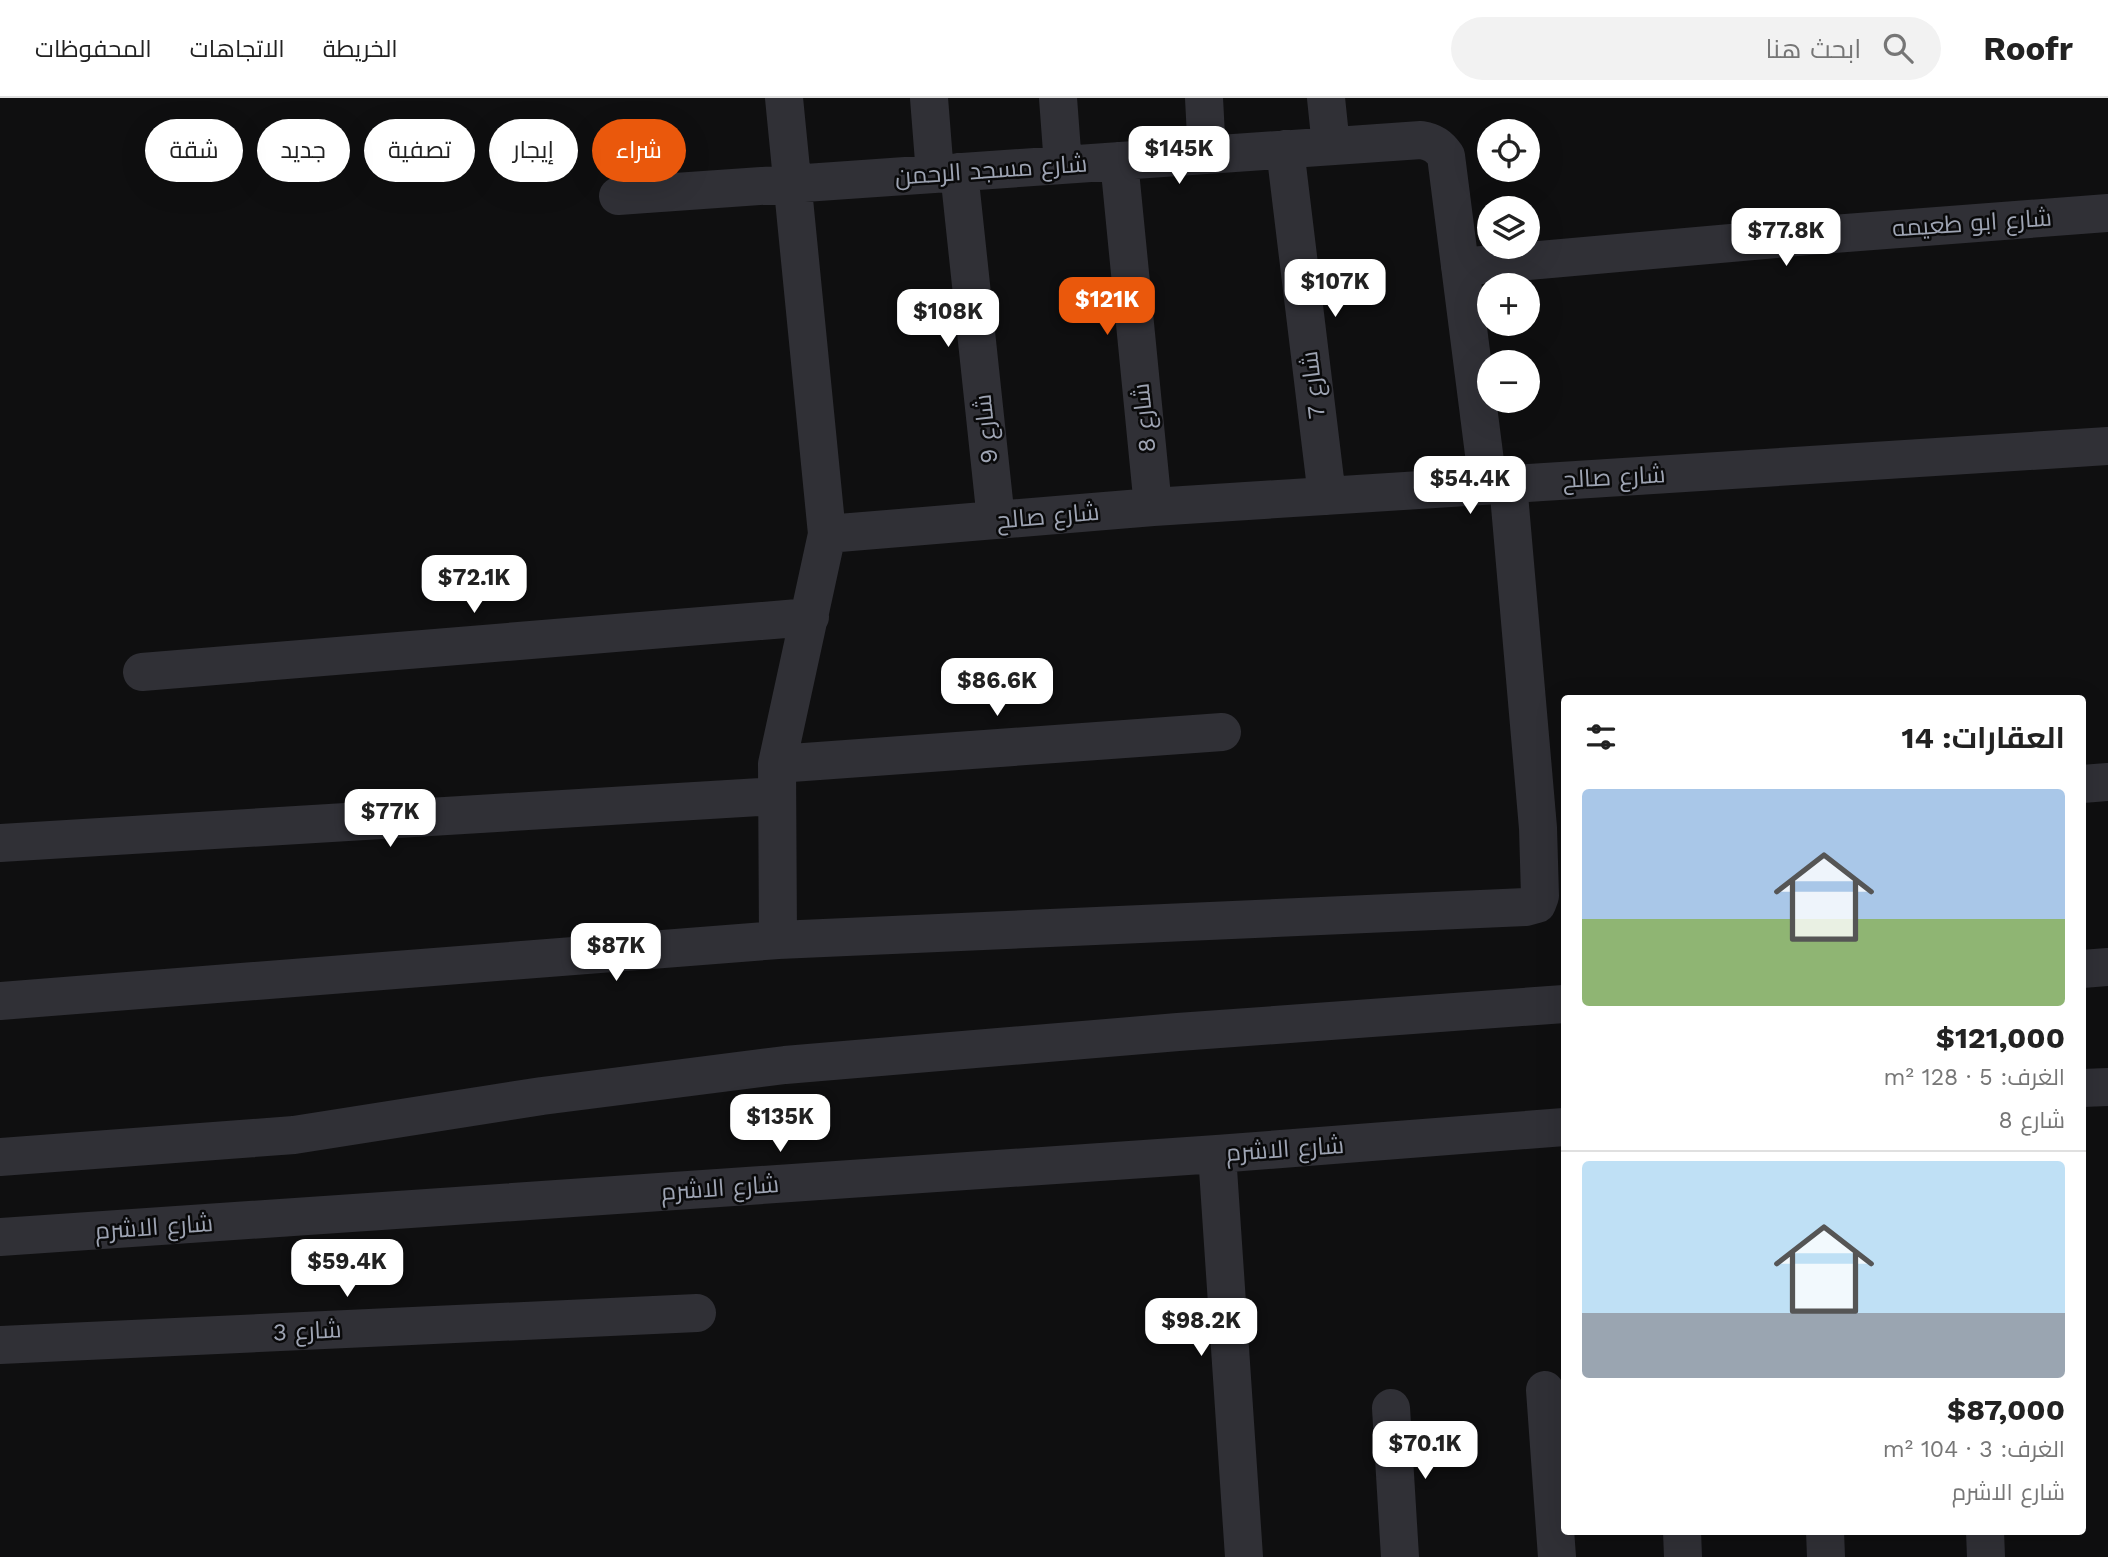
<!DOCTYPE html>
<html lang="ar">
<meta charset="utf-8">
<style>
:root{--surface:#fff;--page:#f2f2f2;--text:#222;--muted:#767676;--line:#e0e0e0;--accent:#ea580c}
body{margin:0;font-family:"Work Sans",Cairo,sans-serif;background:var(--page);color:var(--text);direction:rtl;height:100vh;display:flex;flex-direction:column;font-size:26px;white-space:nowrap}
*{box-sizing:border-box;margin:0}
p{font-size:23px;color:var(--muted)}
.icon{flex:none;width:38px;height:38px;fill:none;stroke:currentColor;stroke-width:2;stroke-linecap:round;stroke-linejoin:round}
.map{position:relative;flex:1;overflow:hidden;direction:ltr}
.details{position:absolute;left:1561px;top:597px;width:525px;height:840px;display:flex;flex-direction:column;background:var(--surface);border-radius:7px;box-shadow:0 7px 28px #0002;direction:rtl}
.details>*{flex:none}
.top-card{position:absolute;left:21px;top:21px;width:665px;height:63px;direction:rtl;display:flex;gap:14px}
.buttons{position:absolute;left:1477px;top:21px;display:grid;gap:14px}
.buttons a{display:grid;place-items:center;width:63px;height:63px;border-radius:50%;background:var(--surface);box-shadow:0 7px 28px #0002;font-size:35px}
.price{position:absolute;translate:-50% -60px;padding:0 16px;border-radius:14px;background:#fff;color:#222;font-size:23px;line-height:46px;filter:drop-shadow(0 2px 4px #0008)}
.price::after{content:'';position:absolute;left:50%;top:42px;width:21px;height:16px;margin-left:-10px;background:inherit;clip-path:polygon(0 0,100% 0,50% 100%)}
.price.active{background:var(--accent);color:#fff}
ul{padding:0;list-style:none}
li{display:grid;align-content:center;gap:14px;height:371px;padding:0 21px}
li+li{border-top:2px solid var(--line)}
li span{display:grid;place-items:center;height:217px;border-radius:7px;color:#555}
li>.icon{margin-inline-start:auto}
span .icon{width:126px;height:126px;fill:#fffc;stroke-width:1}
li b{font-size:30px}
h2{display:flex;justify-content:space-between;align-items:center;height:84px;padding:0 21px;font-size:30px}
.tag{padding:0 24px;border-radius:32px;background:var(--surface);box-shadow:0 7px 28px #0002;font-size:24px;line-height:63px}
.tag.active{background:var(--accent);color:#fff}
header{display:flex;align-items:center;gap:42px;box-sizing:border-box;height:98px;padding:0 35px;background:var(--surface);border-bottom:2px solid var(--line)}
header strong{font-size:33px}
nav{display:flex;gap:38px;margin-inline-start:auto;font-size:24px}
.search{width:490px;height:63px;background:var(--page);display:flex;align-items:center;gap:18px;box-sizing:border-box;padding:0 24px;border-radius:38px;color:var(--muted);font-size:26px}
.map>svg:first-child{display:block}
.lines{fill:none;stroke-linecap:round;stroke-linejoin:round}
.minor{stroke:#303036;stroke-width:38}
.labels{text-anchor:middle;stroke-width:5;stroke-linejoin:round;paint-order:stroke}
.street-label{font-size:24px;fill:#9ea4b3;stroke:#0a0a0b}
</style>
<header>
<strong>Roofr</strong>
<div class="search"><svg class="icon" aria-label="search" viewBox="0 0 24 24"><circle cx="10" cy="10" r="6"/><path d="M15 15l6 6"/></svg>ابحث هنا</div>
<nav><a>الخريطة</a><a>الاتجاهات</a><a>المحفوظات</a></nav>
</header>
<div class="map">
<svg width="2108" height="1459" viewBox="0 0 2108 1459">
<rect width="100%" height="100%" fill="#0f0f10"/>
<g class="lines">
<path class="minor" d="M929,0L935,76
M1058,0L1063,67
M1204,0L1207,57
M1326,0L1331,48
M1285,51L1327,398
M1119,63L1153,409
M959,74L996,422
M618,98L1421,42C1433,44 1439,48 1446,58L1488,387
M1460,169L1820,137L2108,115
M827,436L1153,409L2108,348
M142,574L810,519
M777,666L1222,634
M2082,686L2108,684
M0,745L777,698
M778,842L1526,809L1537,806L1540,798L1538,730L1508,385
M2082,871L2108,869
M0,903L778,842L777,666L827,436L784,0
M2082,990L2108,989
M1217,1056L1244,1459
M0,1059L294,1037L542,998L785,967L1178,934L1564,906
M0,1139L1217,1056L1564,1029
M0,1247L697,1215
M1545,1292L1557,1459
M1391,1310L1400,1459
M1682,1433L1683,1459
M1825,1433L1826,1459
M1985,1433L1986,1459"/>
</g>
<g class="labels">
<g class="street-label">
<text transform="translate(991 72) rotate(-4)" y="8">شارع مسجد الرحمن</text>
<text transform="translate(1972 125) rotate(-4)" y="8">شارع ابو طعيمه</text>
<text transform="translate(1313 287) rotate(-97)" y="8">شارع 7</text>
<text transform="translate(1144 320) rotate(-96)" y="8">شارع 8</text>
<text transform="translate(986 331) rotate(-96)" y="8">شارع 9</text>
<text transform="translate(1614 379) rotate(-3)" y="8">شارع صالح</text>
<text transform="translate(1048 418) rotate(-5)" y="8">شارع صالح</text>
<text transform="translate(1285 1051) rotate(-4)" y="8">شارع الاشرم</text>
<text transform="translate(720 1090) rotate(-4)" y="8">شارع الاشرم</text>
<text transform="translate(154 1129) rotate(-4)" y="8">شارع الاشرم</text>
<text transform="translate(307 1233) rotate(-3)" y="8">شارع 3</text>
</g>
</g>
</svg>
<div class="buttons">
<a><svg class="icon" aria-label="locate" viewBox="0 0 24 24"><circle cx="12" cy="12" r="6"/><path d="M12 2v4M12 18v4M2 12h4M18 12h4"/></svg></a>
<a><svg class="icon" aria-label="layers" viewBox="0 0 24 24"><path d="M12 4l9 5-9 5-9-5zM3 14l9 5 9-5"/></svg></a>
<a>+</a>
<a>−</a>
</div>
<b class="price" style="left:1179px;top:88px">$145K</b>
<b class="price" style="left:1786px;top:170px">$77.8K</b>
<b class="price" style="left:1335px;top:221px">$107K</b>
<b class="price active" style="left:1107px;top:239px">$121K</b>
<b class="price" style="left:948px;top:251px">$108K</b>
<b class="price" style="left:1470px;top:418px">$54.4K</b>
<b class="price" style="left:474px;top:517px">$72.1K</b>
<b class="price" style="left:997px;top:620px">$86.6K</b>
<b class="price" style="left:390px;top:751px">$77K</b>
<b class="price" style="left:616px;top:885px">$87K</b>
<b class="price" style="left:780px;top:1056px">$135K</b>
<b class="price" style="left:347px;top:1201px">$59.4K</b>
<b class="price" style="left:1201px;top:1260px">$98.2K</b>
<b class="price" style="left:1425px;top:1383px">$70.1K</b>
<div class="top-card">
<a class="tag active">شراء</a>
<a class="tag">إيجار</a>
<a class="tag">تصفية</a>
<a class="tag">جديد</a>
<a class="tag">شقة</a>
</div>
<section class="details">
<h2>العقارات: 14<svg class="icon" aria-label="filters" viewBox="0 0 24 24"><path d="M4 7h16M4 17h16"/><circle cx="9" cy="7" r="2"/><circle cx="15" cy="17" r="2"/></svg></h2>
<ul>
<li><span style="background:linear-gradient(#a9c7e8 60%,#8fb573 0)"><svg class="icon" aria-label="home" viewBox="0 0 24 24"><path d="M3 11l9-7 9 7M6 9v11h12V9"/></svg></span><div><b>$121,000</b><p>الغرف: 5 · 128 m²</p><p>شارع 8</p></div></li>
<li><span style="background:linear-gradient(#bfe0f5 70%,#9aa5b1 0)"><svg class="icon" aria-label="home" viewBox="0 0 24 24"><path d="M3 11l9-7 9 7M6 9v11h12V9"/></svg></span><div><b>$87,000</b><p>الغرف: 3 · 104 m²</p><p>شارع الاشرم</p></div></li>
</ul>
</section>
</div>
